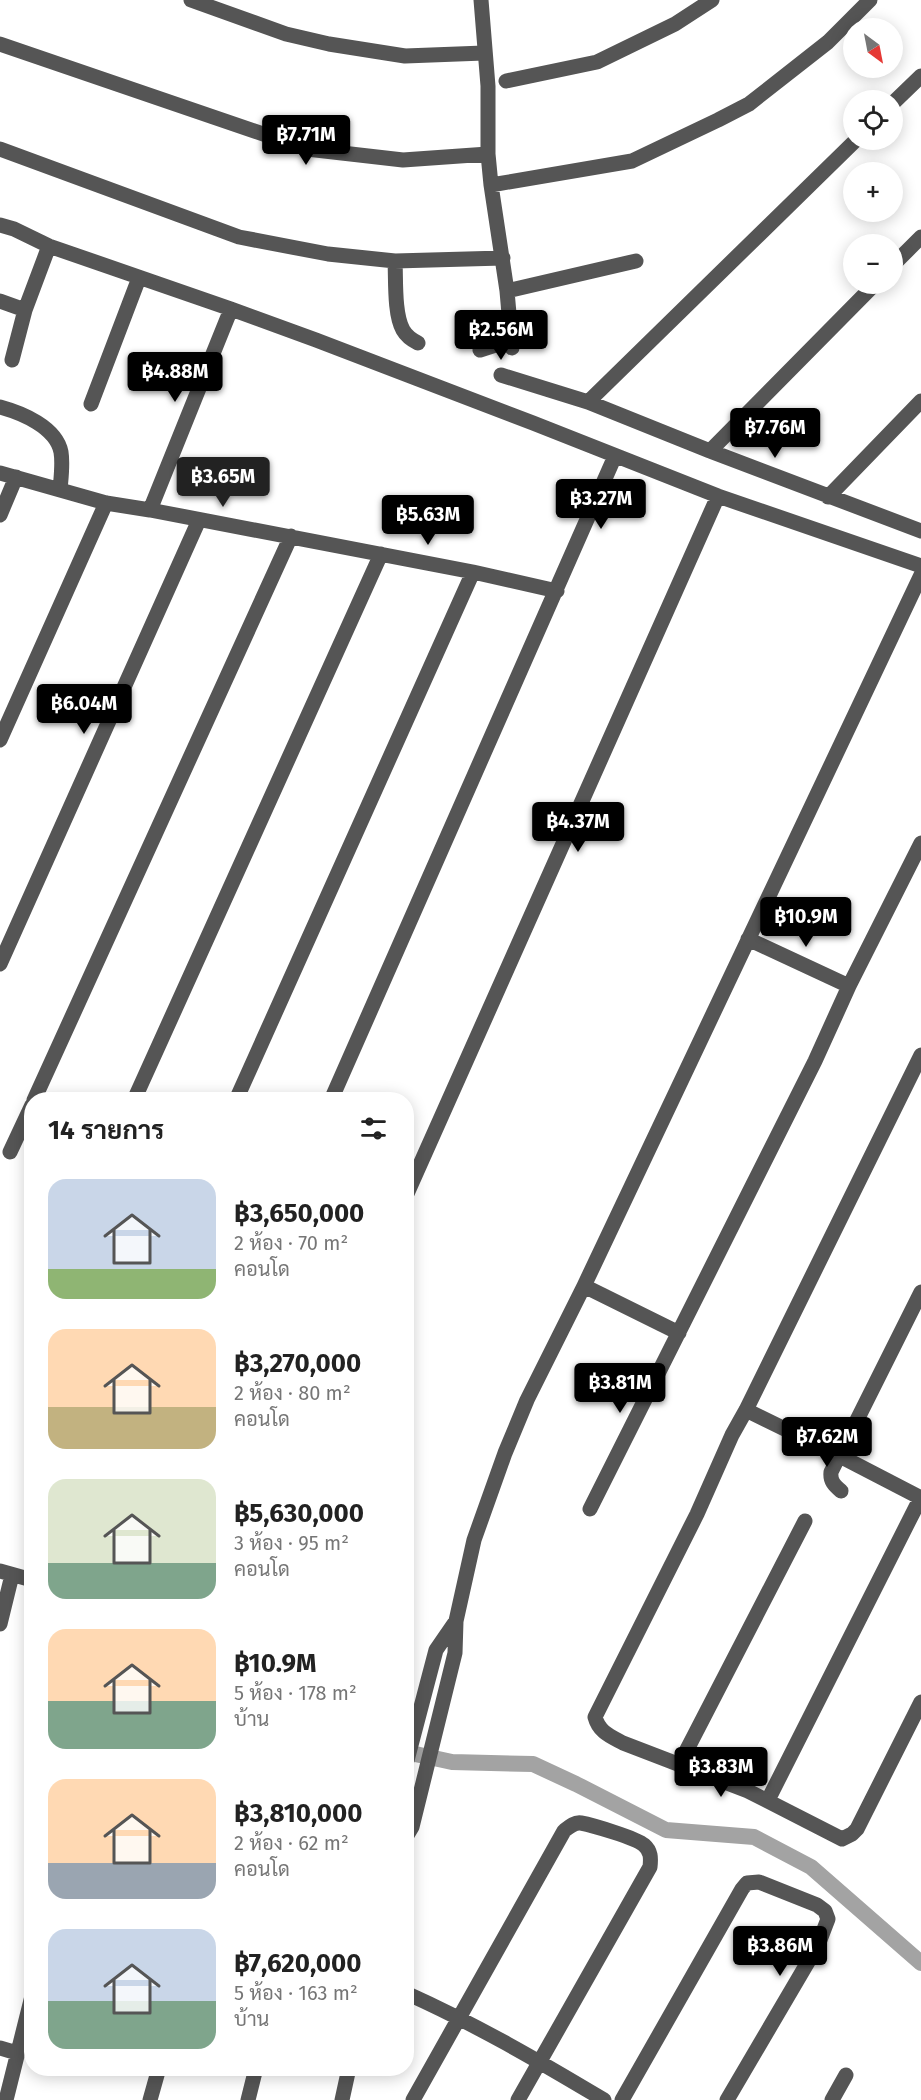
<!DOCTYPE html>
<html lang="th">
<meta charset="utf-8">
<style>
:root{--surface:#fff;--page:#f6f6f6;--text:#222;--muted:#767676;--accent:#000}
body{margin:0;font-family:"Fira Sans",Sarabun,sans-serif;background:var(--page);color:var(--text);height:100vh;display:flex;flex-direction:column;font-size:22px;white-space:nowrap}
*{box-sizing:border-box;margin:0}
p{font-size:20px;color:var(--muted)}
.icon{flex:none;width:33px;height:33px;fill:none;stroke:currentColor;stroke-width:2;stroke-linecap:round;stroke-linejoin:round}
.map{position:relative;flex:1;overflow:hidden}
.panel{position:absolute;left:24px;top:1092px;width:390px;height:984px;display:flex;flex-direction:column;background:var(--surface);border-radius:24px;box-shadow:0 3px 15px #0003}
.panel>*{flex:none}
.needle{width:39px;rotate:148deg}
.fabs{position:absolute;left:843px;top:18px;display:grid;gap:12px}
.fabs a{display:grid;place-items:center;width:60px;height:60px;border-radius:50%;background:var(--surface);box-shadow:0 3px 15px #0003;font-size:30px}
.price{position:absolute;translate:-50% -51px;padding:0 14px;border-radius:6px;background:var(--accent);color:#fff;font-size:20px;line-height:39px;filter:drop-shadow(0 2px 3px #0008)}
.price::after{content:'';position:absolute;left:50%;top:36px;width:18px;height:14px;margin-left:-9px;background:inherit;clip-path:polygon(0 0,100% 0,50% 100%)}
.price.current{background:#222;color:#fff}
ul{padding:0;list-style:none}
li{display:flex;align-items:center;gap:18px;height:150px;padding:0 24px}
li span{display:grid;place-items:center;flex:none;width:168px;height:120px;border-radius:18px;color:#555}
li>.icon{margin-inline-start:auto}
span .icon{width:72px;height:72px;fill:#fffc;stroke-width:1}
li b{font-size:26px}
h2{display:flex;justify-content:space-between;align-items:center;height:72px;padding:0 24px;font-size:26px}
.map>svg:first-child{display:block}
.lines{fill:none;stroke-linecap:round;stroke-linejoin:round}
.canal{stroke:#a3a3a3;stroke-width:16}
.minor{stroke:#555;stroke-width:15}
</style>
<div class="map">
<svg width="921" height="2100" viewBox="0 0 921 2100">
<rect width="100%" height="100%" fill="#fff"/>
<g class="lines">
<path class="canal" d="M406,1752L452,1762L533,1764L576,1784L666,1830L754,1837L811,1867L921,1963"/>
<path class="minor" d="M191,0L286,34L329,44L405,56L484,53
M481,0L488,86V154L491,185L507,291L512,348
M0,44L307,149L403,160L488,154
M506,81L597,62L675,24L712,0
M892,104L921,76
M0,149L239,237L328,254L395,261L503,258
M491,185L632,161L718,120L749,104L828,42L870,0
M0,225L14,229L49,246L231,309L316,340L533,423L718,496L921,566
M395,261C396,280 394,314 403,330C407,337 412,340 418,343
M892,266L921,237
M507,291L636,261
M0,301L25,310
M480,350L511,340
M12,360L25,310L49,246
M501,375L588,402L710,451L921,531
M588,402L856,140
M91,404L139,278
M0,407C22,413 56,427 61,452C63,464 61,478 60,490
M710,451L875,284
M0,473L106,503L150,510L473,572L557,591
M828,497L921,401
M150,510L231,309
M0,515L16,477
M0,740L106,503
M748,939L849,986
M0,964L199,520
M921,1055L746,1410L732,1435L697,1514L595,1717C599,1732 610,1736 623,1743L748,1791L842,1839L852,1834L857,1829L921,1702
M34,1100L291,536
M134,1100L381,554
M236,1100L473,572
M331,1100L615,456
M10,1152L32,1105
M406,1196L718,496
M584,1286L679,1333
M746,1410L838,1455L921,1498
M841,1491C834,1485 830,1481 831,1472L921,1292
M590,1509L815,1061L849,986L921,843
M0,1571L32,1580
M0,1624L12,1575
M406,1764L436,1650L456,1621
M679,1765L805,1521
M768,1800L921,1497
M406,1837L412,1827L455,1653L456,1621L474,1540L505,1453L527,1400L584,1286L921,575
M406,1993C475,2024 539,2061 604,2100
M0,2048L17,2053
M6,2100L32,1996
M150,2100L159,2068
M248,2100L256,2068
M342,2100L349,2068
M413,2100L564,1831C569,1827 574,1822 581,1823C592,1825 636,1838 644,1845C651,1851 651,1858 650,1867L518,2100
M622,2100L742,1889L747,1883L759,1882L817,1905L825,1911L828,1919L818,1945L727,2100
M832,2100L846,2075"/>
</g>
</svg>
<div class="fabs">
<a><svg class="needle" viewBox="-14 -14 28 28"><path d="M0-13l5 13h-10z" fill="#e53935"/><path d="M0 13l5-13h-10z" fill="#767676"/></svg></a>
<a><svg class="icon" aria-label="locate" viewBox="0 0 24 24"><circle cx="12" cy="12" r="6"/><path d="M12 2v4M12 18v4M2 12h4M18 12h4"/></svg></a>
<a>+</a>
<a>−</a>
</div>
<b class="price" style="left:306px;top:166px">฿7.71M</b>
<b class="price" style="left:501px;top:361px">฿2.56M</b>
<b class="price" style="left:175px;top:403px">฿4.88M</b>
<b class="price" style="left:775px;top:459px">฿7.76M</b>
<b class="price current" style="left:223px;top:508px">฿3.65M</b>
<b class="price" style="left:601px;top:530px">฿3.27M</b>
<b class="price" style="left:428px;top:546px">฿5.63M</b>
<b class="price" style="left:84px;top:735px">฿6.04M</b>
<b class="price" style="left:578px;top:853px">฿4.37M</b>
<b class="price" style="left:806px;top:948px">฿10.9M</b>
<b class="price" style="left:620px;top:1414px">฿3.81M</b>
<b class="price" style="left:827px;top:1468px">฿7.62M</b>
<b class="price" style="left:721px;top:1798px">฿3.83M</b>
<b class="price" style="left:780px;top:1977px">฿3.86M</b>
<section class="panel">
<h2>14 รายการ<svg class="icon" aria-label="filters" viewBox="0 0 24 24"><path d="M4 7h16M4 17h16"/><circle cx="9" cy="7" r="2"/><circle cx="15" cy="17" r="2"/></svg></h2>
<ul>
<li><span style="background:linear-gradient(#c9d6e8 75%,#8fb573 0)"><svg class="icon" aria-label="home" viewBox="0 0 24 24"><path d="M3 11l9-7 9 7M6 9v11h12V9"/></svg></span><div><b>฿3,650,000</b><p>2 ห้อง · 70 m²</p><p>คอนโด</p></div></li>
<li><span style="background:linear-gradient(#ffd9b3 65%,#c2b280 0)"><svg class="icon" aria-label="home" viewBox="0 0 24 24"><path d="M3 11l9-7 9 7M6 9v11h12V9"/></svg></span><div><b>฿3,270,000</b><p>2 ห้อง · 80 m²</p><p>คอนโด</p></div></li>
<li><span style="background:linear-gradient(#dfe7d0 70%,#7fa58c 0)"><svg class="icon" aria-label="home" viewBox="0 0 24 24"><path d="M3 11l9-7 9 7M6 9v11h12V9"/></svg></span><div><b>฿5,630,000</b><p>3 ห้อง · 95 m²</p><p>คอนโด</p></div></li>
<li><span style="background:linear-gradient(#ffd9b3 60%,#7fa58c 0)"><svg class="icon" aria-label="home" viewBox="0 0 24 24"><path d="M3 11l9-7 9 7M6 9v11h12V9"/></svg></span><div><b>฿10.9M</b><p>5 ห้อง · 178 m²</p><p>บ้าน</p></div></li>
<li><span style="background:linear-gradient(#ffd9b3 70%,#9aa5b1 0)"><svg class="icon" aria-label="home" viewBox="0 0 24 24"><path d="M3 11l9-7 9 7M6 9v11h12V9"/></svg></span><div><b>฿3,810,000</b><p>2 ห้อง · 62 m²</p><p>คอนโด</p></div></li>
<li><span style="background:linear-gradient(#c9d6e8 60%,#7fa58c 0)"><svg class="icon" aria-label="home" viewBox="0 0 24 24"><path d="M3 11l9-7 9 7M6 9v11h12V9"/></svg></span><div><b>฿7,620,000</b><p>5 ห้อง · 163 m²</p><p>บ้าน</p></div></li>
</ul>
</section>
</div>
